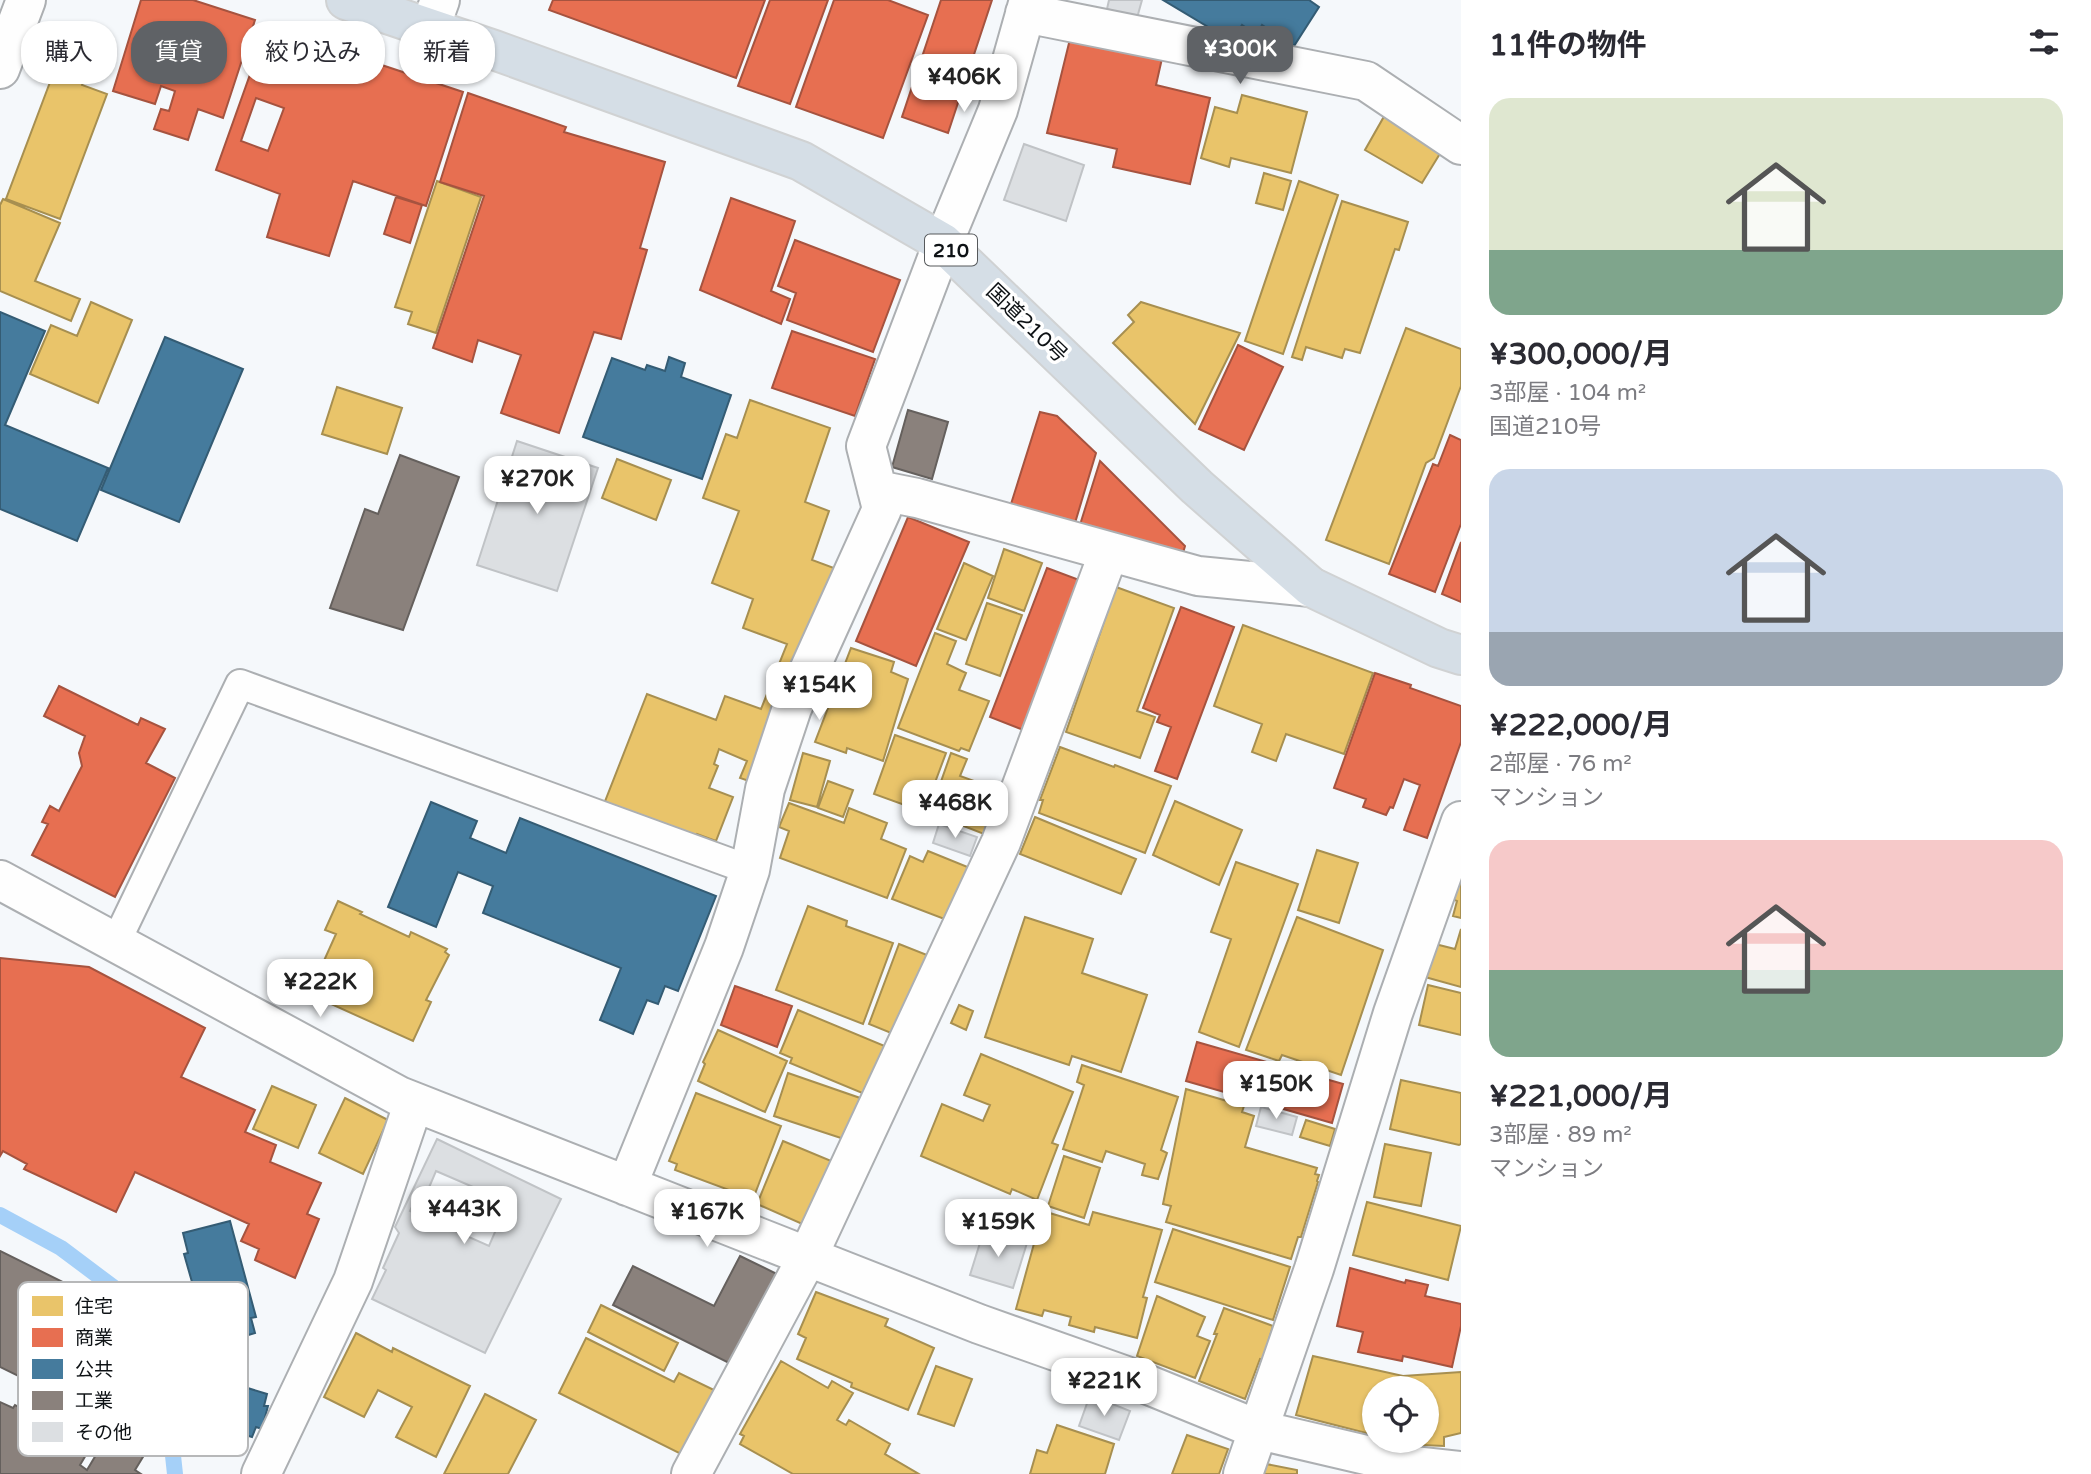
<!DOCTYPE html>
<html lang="ja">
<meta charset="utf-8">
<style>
:root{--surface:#fff;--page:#f2f2f3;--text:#2b2b33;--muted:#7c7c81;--accent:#5f6266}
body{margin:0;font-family:"Varela Round","Noto Sans JP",sans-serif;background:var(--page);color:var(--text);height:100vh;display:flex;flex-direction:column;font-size:26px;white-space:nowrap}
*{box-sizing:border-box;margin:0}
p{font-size:23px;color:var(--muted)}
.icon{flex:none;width:38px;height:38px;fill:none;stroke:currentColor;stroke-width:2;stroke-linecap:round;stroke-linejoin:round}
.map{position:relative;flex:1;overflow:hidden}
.panel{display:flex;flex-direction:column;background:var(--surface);width:630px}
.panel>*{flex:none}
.banner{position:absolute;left:21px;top:21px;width:665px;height:63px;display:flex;gap:14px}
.buttons{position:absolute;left:1362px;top:1376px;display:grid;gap:14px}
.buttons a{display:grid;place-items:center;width:77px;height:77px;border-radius:50%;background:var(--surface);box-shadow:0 2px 5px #0004;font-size:35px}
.price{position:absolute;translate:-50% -60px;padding:0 16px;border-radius:14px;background:#fff;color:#222;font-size:23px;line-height:46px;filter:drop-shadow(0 2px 4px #0008)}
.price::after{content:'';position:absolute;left:50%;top:42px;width:21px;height:16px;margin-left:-10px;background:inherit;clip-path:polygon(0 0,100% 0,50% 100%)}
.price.current{background:var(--accent);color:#fff}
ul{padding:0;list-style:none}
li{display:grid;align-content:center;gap:14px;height:371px;padding:0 28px}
li span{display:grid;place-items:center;height:217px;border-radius:21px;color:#555}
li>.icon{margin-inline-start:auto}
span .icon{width:126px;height:126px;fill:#fffc;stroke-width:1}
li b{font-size:30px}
h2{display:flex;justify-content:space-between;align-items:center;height:84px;padding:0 28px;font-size:30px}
.pill{padding:0 24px;border-radius:28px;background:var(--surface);box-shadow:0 2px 5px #0004;font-size:24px;line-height:63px}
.pill.current{background:var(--accent);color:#fff}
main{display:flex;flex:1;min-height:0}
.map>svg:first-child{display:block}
.homes{fill:#e9c46a;stroke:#a78f50;stroke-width:2}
.shops{fill:#e76f51;stroke:#a6533f;stroke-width:2;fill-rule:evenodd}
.public{fill:#457b9d;stroke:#345c74;stroke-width:2}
.industry{fill:#8a817c;stroke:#65605d;stroke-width:2;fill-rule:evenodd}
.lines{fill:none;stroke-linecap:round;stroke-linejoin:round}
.stream{stroke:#a5d0f8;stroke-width:16}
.building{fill:#dcdfe2;stroke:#c0c3c6;stroke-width:2;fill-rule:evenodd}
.service-casing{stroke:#acafb2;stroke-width:32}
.minor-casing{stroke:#acafb2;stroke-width:42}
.secondary-casing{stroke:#acafb2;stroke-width:42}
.trunk-casing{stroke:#d0d2d3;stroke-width:42}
.service{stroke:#fefefe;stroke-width:28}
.minor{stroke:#fefefe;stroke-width:38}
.secondary{stroke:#fefefe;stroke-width:38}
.trunk{stroke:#d5dee6;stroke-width:38}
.labels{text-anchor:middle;stroke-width:7;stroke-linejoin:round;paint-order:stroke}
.shield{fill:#fff;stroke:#56595b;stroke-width:2}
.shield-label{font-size:19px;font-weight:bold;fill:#0e1215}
.street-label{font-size:21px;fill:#0e1215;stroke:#fff}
.key{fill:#fff;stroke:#b7b8b9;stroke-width:2}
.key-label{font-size:19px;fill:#0e1215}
</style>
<main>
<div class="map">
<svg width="1461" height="1474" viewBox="0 0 1461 1474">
<rect width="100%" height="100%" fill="#f5f8fb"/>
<path class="homes" d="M58,61L87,72L82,85L107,94L60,219L6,199Z
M1242,95L1307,112L1291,173L1231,158L1229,167L1201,158L1215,107L1237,113Z
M1386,113L1444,147L1422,183L1365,150Z
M1264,173L1291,181L1283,210L1256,203Z
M437,181L481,197L436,333L408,324L412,312L395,307Z
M1299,181L1338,195L1283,354L1245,341Z
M3,199L60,223L35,281L80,299L71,321L0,291V205Z
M1342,201L1408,222L1399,250L1395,249L1360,353L1345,349L1342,358L1306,347L1302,360L1292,357Z
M91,302L132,320L98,403L30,374L51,325L77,336Z
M1141,302L1240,333L1195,424L1113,343L1134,322L1128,315Z
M1406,328L1461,349V386L1434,458L1426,463L1389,564L1326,540Z
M337,387L402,408L387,454L322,434Z
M750,400L830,428L805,502L829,511L812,560L842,571L749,781L740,778L747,761L719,749L714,764L718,766L709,788L733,797L716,841L697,834L695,839L604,804L647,694L716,720L725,696L761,709L787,644L743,628L753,599L712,583L739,511L703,498L726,434L737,438Z
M617,459L671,480L656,520L602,498Z
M1004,549L1042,563L1024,611L988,598Z
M964,563L993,576L966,640L937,629Z
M1116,587L1174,608L1137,711L1155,717L1140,758L1066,732Z
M987,603L1022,615L1000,676L966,664Z
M1243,625L1373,673L1344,754L1286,734L1276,761L1252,752L1262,724L1214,706Z
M935,633L956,641L947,664L966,673L959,690L989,701L969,751L961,748L959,751L898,728Z
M851,648L894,662L891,672L908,679L883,761L847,748L846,753L815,742Z
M895,735L946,753L924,812L874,794Z
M1060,747L1114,767L1115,765L1171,786L1145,853L1039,813L1043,800H1040Z
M803,753L830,761L817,807L790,800Z
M951,753L967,759L960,776L988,786L980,808L992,812L984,834L930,813Z
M828,781L853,790L843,817L818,808Z
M1175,801L1242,830L1219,885L1153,855Z
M789,803L844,823L849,808L887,823L881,839L906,849L887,898L780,858L789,831L779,827Z
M1035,817L1136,859L1121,894L1020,854Z
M1317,850L1358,863L1339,923L1298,910Z
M928,851L970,868L947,920L892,899L910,856L923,862Z
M1236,862L1298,884L1239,1047L1199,1032L1231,939L1211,932Z
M1461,867V918L1453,916L1457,901L1452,899Z
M338,901L362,912L360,914L409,937L411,932L447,949L445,952L449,955L426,1000L431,1002L413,1041L309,994L336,934L325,930Z
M808,906L847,921L846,926L893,943L863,1024L776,990Z
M1025,917L1093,939L1082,973L1147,995L1121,1072L1072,1056L1069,1065L985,1037Z
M1297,917L1383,950L1341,1075L1282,1055L1279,1061L1246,1050Z
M1461,929V987L1425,977L1435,944L1455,949Z
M899,944L927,955L896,1035L869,1024Z
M1428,985L1461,993V1035L1419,1025Z
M959,1005L973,1011L966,1030L951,1023Z
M798,1010L887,1047L867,1095L790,1063L792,1058L780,1053Z
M718,1030L787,1061L765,1112L698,1081L705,1064L703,1062Z
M981,1054L1073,1092L1052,1143L1058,1145L1037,1200L1012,1189L1010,1194L921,1156L942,1104L983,1121L990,1105L964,1095Z
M1082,1065L1178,1097L1161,1150L1167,1153L1158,1179L1142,1175L1145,1164L1106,1151L1102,1162L1063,1149L1084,1085L1077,1082Z
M788,1073L863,1099L850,1141L774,1116Z
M1401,1080L1461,1093V1144L1459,1145L1390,1129Z
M272,1086L316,1105L298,1148L253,1129Z
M1186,1089L1244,1106L1242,1112L1254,1116L1245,1147L1317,1168L1315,1174L1319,1175L1317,1181L1318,1182L1301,1237H1298L1291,1259L1166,1222L1171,1206L1163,1204Z
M696,1093L781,1126L753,1199L675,1170L677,1164L669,1161Z
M345,1098L388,1120L363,1174L319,1153Z
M1306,1120L1335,1129L1330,1146L1300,1137Z
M783,1141L836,1163L809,1227L757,1204Z
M1385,1144L1431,1153L1421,1206L1374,1197Z
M1064,1156L1100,1168L1084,1218L1048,1206Z
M1367,1202L1461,1226L1448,1280L1353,1255Z
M1043,1211L1089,1225L1093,1212L1162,1230L1143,1297L1147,1298L1137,1338L1095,1327L1094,1332L1069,1325L1071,1317L1044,1310L1042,1316L1016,1309Z
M1173,1229L1290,1267L1273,1320L1155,1282Z
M816,1292L888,1319L885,1326L934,1348L908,1410L851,1387L852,1383L797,1359L806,1338L798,1334Z
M1157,1296L1205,1317L1197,1336L1210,1341L1195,1378L1137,1356Z
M601,1305L678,1343L664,1371L588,1332Z
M1224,1308L1273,1326L1263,1360L1260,1359L1245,1399L1199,1381L1217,1334H1214Z
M356,1333L392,1352L393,1348L470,1386L436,1457L396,1437L412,1407L378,1390L364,1417L324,1397Z
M586,1338L674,1382L679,1373L716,1391L685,1456L559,1393Z
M1313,1356L1403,1376L1461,1372V1433L1444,1437V1446L1399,1444L1400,1441L1396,1440H1426V1388H1374V1435L1296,1415Z
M781,1361L828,1388L832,1381L853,1393L837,1420L846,1425L849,1420L890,1444L885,1454L919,1474H793L740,1444L744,1436L740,1434Z
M936,1366L972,1379L954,1426L918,1414Z
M485,1394L536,1420L508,1474H444Z
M1057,1425L1114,1444L1105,1474H1030L1037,1450L1047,1453Z
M1187,1435L1228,1449L1219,1474H1172Z
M1261,1463L1297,1470V1474H1259Z"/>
<path class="shops" d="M141,0H193L255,20L223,118L198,109L188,140L154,129L161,109L169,111L175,91L161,86L155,104L113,91Z
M553,0H765L736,78L549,10Z
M770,0H828L790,104L738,86Z
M834,0H888L928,15L883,138L796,107Z
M941,0H992L948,133L902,117Z
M267,27L463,92L426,206L353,181L329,256L267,237L280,194L216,170ZM256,98L284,108L268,151L241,141Z
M1071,35L1163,54L1156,85L1210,98L1190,184L1113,167L1117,149L1047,133Z
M468,93L566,127L564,132L665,162L640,248L647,250L621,339L594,332L559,433L501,413L521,355L478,340L472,362L433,348L484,196L440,182Z
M396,197L422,205L410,243L384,234Z
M731,198L795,221L771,291L790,299L781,324L700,290Z
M795,240L900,280L873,352L787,320L796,293L778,286Z
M792,331L875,359L855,416L772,388Z
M1238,345L1283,367L1244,450L1199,429Z
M1040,412L1057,416L1096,453L1075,523L1011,504Z
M1450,435L1461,440V524L1435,592L1389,574L1433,464L1438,466Z
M1100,461L1185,546L1181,560L1079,528Z
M908,517L969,542L916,666L856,641Z
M1461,542V602L1442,594Z
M1047,568L1082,581L1026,731L990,717Z
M1181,607L1234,627L1177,779L1155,771L1171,727L1157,722L1160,715L1143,708Z
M1375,673L1411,685L1410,688L1461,706V742L1427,838L1404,830L1420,785L1404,779L1393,808L1390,807L1386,815L1363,807L1366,799L1334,788Z
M59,686L138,725L141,718L165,729L146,763L175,778L115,897L32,855L48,824L42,822L50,806L59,811L82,766L79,753L85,736L44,716Z
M0,958L89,967L205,1028L181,1077L255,1110L245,1132L276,1145L270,1162L321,1183L307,1214L319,1219L295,1278L255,1260L259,1249L241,1241L249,1224L135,1172L116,1212L24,1169L27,1164L3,1151L0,1156Z
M735,986L792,1006L777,1047L721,1025Z
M1197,1042L1343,1084L1332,1123L1186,1081Z
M1350,1268L1405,1283L1406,1280L1428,1285L1425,1296L1461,1304V1326L1452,1367L1403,1356L1402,1361L1358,1352L1363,1332L1337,1326Z"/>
<path class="public" d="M1163,0H1309L1319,7L1294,46L1262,25L1257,35L1242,25L1234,38L1222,30L1220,34Z
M0,312L45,331L5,425L108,468L77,541L0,509Z
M165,337L243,369L179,522L101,490Z
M669,357L685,363L681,377L731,395L702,479L583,437L612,358L645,370L647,365L665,371Z
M431,802L477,821L470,838L506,853L520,818L716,896L678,991L665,986L658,1004L647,1000L633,1034L600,1020L621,968L483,913L493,886L458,872L436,927L388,907Z
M230,1221L256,1317L251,1318L255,1333L219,1344L215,1328L208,1329L197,1288L194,1289L184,1254L188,1253L183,1233Z
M222,1380L267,1394L264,1406H268L262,1429L256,1427L252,1437L216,1426L220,1415L212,1412Z"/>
<path class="industry" d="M908,410L948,422L932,479L892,467Z
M400,455L459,477L403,630L330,608L365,509L378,514Z
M0,1251L79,1290L134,1359L124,1372L143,1385L119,1427L149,1447L135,1470L141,1474H0V1402L13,1408L15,1405L43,1420L38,1428L63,1442L79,1414L33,1383L0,1367ZM102,1428L109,1433L87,1470L80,1465Z
M740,1256L781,1276L731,1364L613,1305L633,1266L714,1306Z"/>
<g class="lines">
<path class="stream" d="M0,1215L61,1248L117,1290L147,1329L165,1382L175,1474"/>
</g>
<path class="building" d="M1109,0H1142L1137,18L1107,9Z
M1024,144L1084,165L1066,221L1004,200Z
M517,441L598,468L557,591L477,565Z
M939,824L977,837L970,856L933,843Z
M1261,1107L1297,1117L1292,1135L1256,1126Z
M437,1139L561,1199L485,1353L372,1299L386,1270L383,1268L399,1233L395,1227ZM436,1171L508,1202L489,1246L410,1211L418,1194L425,1197Z
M984,1230L1027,1243L1013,1288L970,1275Z
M1090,1395L1130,1411L1119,1440L1079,1426Z"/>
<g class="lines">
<g class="service-casing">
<path id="service" d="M116,942L240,684L750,870"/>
</g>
<g class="minor-casing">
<path id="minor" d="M1025,13L1366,81L1461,145
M430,28L440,0
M877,490L917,498L1198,576L1311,587
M0,880L399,1096L979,1324L1129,1377L1259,1430L1413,1466L1461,1471
M627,1186L724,947L750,870L765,789L792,708L882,509L866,446L943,243L998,110L1029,0
M261,1474L353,1281L414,1102
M691,1474L808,1256L1001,842L1109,552
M1243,1474L1314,1269L1393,1013L1461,821"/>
</g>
<g class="secondary-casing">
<path id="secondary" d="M0,69L26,0"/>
</g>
<g class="trunk-casing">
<path id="trunk" d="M346,0L494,50L801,161L943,243L1197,487L1311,587L1439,648L1461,655"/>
</g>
<use href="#service" class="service"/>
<use href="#minor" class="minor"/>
<use href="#secondary" class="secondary"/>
<use href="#trunk" class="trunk"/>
</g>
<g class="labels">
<rect class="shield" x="925" y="234.5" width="52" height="31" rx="5"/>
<g class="shield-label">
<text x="951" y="257">210</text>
</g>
<g class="street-label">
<text transform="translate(1027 323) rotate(44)" y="7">国道210号</text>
</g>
</g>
<rect x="18" y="1282" width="230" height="174" rx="10" class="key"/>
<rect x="32" y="1296" width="31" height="20" fill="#e9c46a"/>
<rect x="32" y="1328" width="31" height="19" fill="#e76f51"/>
<rect x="32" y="1359" width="31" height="20" fill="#457b9d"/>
<rect x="32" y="1391" width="31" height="19" fill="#8a817c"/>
<rect x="32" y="1422" width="31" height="20" fill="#dcdfe2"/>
<g class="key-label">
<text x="75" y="1313">住宅</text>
<text x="75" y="1344">商業</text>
<text x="75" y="1376">公共</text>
<text x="75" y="1407">工業</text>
<text x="75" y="1439">その他</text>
</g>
</svg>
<div class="buttons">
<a><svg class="icon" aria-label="locate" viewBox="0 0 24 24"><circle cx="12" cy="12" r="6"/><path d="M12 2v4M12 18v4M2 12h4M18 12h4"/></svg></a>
</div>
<b class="price current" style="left:1240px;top:86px">¥300K</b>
<b class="price" style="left:964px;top:114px">¥406K</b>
<b class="price" style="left:537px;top:516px">¥270K</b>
<b class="price" style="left:819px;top:722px">¥154K</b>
<b class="price" style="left:955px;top:840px">¥468K</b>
<b class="price" style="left:320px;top:1019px">¥222K</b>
<b class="price" style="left:1276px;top:1121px">¥150K</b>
<b class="price" style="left:464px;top:1246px">¥443K</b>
<b class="price" style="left:707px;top:1249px">¥167K</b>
<b class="price" style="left:998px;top:1259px">¥159K</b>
<b class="price" style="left:1104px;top:1418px">¥221K</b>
<div class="banner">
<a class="pill">購入</a>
<a class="pill current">賃貸</a>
<a class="pill">絞り込み</a>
<a class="pill">新着</a>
</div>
</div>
<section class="panel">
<h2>11件の物件<svg class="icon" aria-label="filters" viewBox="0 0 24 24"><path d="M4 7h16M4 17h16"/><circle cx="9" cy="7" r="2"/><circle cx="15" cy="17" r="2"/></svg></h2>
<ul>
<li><span style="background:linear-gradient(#dfe7d0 70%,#7fa58c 0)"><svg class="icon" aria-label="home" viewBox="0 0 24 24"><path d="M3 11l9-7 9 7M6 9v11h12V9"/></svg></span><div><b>¥300,000/月</b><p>3部屋 · 104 m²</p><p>国道210号</p></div></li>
<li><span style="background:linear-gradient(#c9d6e8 75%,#9aa5b1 0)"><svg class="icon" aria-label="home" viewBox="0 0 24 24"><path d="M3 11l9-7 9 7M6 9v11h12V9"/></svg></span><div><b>¥222,000/月</b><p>2部屋 · 76 m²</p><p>マンション</p></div></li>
<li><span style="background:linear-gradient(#f6c9c9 60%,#7fa58c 0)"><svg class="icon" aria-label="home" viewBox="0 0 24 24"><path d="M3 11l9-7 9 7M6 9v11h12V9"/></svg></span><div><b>¥221,000/月</b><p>3部屋 · 89 m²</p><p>マンション</p></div></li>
</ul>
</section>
</main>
